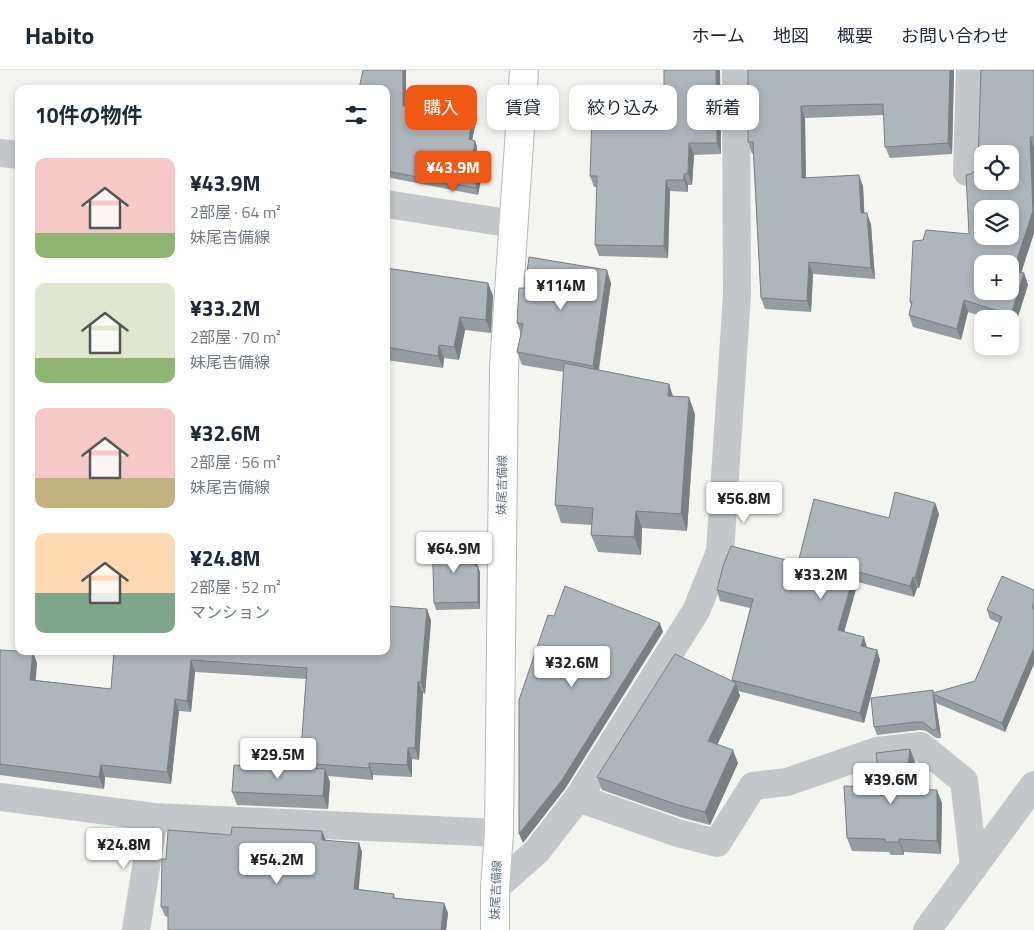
<!DOCTYPE html>
<html lang="ja">
<meta charset="utf-8">
<style>
:root{--surface:#fff;--page:#f2f2f3;--text:#1f2937;--muted:#747a83;--line:#e0e1e3;--accent:#ef5815}
body{margin:0;font-family:"Titillium Web","Noto Sans JP",sans-serif;background:var(--page);color:var(--text);height:100vh;display:flex;flex-direction:column;font-size:19px;white-space:nowrap}
*{box-sizing:border-box;margin:0}
p{font-size:16px;color:var(--muted)}
.icon{flex:none;width:28px;height:28px;fill:none;stroke:currentColor;stroke-width:2;stroke-linecap:round;stroke-linejoin:round}
.map{position:relative;flex:1;overflow:hidden}
.sheet{position:absolute;left:15px;top:15px;width:375px;height:570px;display:flex;flex-direction:column;background:var(--surface);border-radius:10px;box-shadow:0 2px 8px #0003}
.sheet>*{flex:none}
.hud{position:absolute;left:405px;top:15px;width:475px;height:45px;display:flex;gap:10px}
.fabs{position:absolute;left:974px;top:75px;display:grid;gap:10px}
.fabs a{display:grid;place-items:center;width:45px;height:45px;border-radius:10px;background:var(--surface);box-shadow:0 2px 8px #0003;font-size:25px}
.price{position:absolute;translate:-50% -42px;padding:0 11px;border-radius:5px;background:#fff;color:#222;font-size:16px;line-height:32px;filter:drop-shadow(0 1px 2px #0008)}
.price::after{content:'';position:absolute;left:50%;top:30px;width:15px;height:11px;margin-left:-8px;background:inherit;clip-path:polygon(0 0,100% 0,50% 100%)}
.price.selected{background:var(--accent);color:#fff}
ul{padding:0;list-style:none}
li{display:flex;align-items:center;gap:15px;height:125px;padding:0 20px}
li span{display:grid;place-items:center;flex:none;width:140px;height:100px;border-radius:10px;color:#555}
li>.icon{margin-inline-start:auto}
span .icon{width:60px;height:60px;fill:#fffc;stroke-width:1}
li b{font-size:21px}
h2{display:flex;justify-content:space-between;align-items:center;height:60px;padding:0 20px;font-size:21px}
.pill{padding:0 18px;border-radius:10px;background:var(--surface);box-shadow:0 2px 8px #0003;font-size:18px;line-height:45px}
.pill.selected{background:var(--accent);color:#fff}
header{display:flex;align-items:center;gap:30px;box-sizing:border-box;height:70px;padding:0 25px;background:var(--surface);border-bottom:1px solid var(--line)}
header strong{font-size:24px}
nav{display:flex;gap:28px;margin-inline-start:auto;font-size:18px}
.map>svg:first-child{display:block}
.lines{fill:none;stroke-linecap:round;stroke-linejoin:round}
.secondary-casing{stroke:#b5babf;stroke-width:30}
.minor{stroke:#c3c7ca;stroke-width:28}
.secondary{stroke:#fff;stroke-width:28}
.wall{fill:#969ca1}
.shaded-wall{fill:#7a7f83}
.building{fill:#aeb5bb;stroke:#7a7f83;fill-rule:evenodd}
.labels{text-anchor:middle;stroke-width:5;stroke-linejoin:round;paint-order:stroke}
.street-label{font-size:12px;fill:#617284;stroke:#fff}
</style>
<header>
<strong>Habito</strong>
<nav><a>ホーム</a><a>地図</a><a>概要</a><a>お問い合わせ</a></nav>
</header>
<div class="map">
<svg width="1034" height="860" viewBox="0 0 1034 860">
<rect width="100%" height="100%" fill="#f4f5f0"/>
<g class="lines">
<g class="secondary-casing">
<path id="secondary" d="M495,860V818L499,763L504,296L524,0"/>
</g>
<path class="minor" d="M0,83L19,85
M967,102L970,0
M386,134L514,154
M0,727L154,747L499,763
M578,728L678,763L717,773L753,716L787,712L877,681L921,676L964,711L974,797
M495,818L537,781L578,728L696,541L720,482L737,225L736,0
M136,860L154,747
M927,860L1034,715"/>
<use href="#secondary" class="secondary"/>
</g>
<path class="wall" d="M664,0H720L721,84L694,85L692,115H688V122L670,121L668,188L599,186L595,175L597,117H594L590,106L636,49L664,42Z
M748,0H954L952,84L890,88L885,77L884,45L805,48L806,108L863,116L864,143H867L871,155L875,209L813,204L811,242L765,239L761,228L753,84H752L748,72Z
M1034,0V163L1021,203H1024L1028,215L1015,256L1010,255V249H991L968,242L961,270L913,257L909,245L911,235L910,232L923,170L969,164L971,104L976,99L978,91Z
M386,19L406,36L474,39L477,46L472,70L475,71L477,77L476,86L482,87L484,94L478,125L386,107Z
M386,198L488,213L493,226L491,263L465,260L459,290L444,288L443,298L386,290Z
M611,213L599,300L673,326L695,344L687,461L642,458L641,485L598,482L591,465L592,455L561,453L555,435L564,302L522,295L517,282L521,264L517,253L525,218Z
M935,433L939,444L919,518H917L914,527L858,512L844,561L867,577L877,580L880,590L864,653L738,621L740,626L717,674L738,693L710,755L683,748L602,720L597,707L732,612V610L750,538L720,531L717,520L798,493L889,448Z
M475,483L478,490L477,496L480,502V539L436,540L434,533Z
M1034,520V594L1005,662L936,633L941,668H936L926,661L920,660L877,665L874,657L933,620L934,623L975,611L999,553L990,549L987,540Z
M427,539L431,551L425,624L423,623L419,690L412,689V707L373,705V710L328,706L330,712L328,739L237,735L232,722L302,698L300,693L306,609L195,602L191,642L179,641L171,714L105,707L104,719L0,705V580L37,593L35,610L111,619L114,581Z
M910,679L915,692L912,720L942,733L941,784L904,782V785H891L889,782L852,781L847,768L871,717L879,708Z
M322,761L326,771L359,773L362,782L358,819L394,824L395,828L448,843L446,860H168V847L165,846L161,837L166,789L231,765Z"/>
<path class="shaded-wall" d="M403,0H406V43L403,36Z
M716,0H720L721,84L717,73Z
M950,0H954L952,84L948,73Z
M801,36L805,48L806,119L802,108Z
M474,39L477,46L471,76L469,69Z
M1030,67L1034,77V163L1018,212L1013,201Z
M475,71L477,77L475,92L473,85Z
M689,73L694,85L692,115L688,103Z
M482,87L484,94L478,125L476,118Z
M684,104L688,115V122L684,110Z
M859,105L863,116L865,154L861,143Z
M666,110L670,121L668,188L664,176Z
M867,143L871,155L875,209L871,198Z
M809,192L813,204L811,242L807,231Z
M607,200L611,213L597,309L593,296Z
M1024,203L1028,215L1015,256L1011,245Z
M488,213L493,226L491,263L486,250Z
M964,230L968,242L961,270L957,259Z
M460,247L465,260L459,290L454,277Z
M439,275L444,288L443,298L438,286Z
M669,314L675,332L668,326Z
M689,327L695,344L687,461L681,444Z
M935,433L939,444L919,518L915,508Z
M636,441L642,458L641,485L634,467Z
M475,483L478,490L477,502L475,496Z
M478,496L480,502V539L478,532Z
M855,501L858,512L842,570L838,560Z
M913,507L917,518L914,527L910,516Z
M427,539L431,551L425,624L421,612Z
M660,553L663,562L565,719L523,773L519,764Z
M864,567L867,577L861,576Z
M1034,578V594L1005,662L1002,653Z
M877,580L880,590L864,653L860,643Z
M33,582L37,593L35,621L30,610Z
M191,590L195,602L191,642L187,631Z
M418,612L423,623L419,690L415,678Z
M736,613L740,626L713,684L708,671Z
M933,624L936,633L941,668L937,659Z
M175,629L179,641L171,714L167,702Z
M408,678L412,689V707L407,695Z
M910,679L915,692L910,732L905,719Z
M733,680L738,693L710,755L705,742Z
M369,693L373,705V710L369,698Z
M101,695L105,707L104,719L99,707Z
M325,699L330,712L328,739L323,726Z
M937,720L942,733L941,784L937,771Z
M322,761L326,771L322,770Z
M899,769L904,782V785L899,772Z
M359,773L362,782L358,828L354,819Z
M444,833L448,843L446,860H441Z"/>
<path class="building" d="M363,0H403V36L474,39L469,69L475,71L473,85L482,87L476,118L386,101V19H359Z
M664,0H716L717,73H689L688,103L684,104V110H666L664,176L595,175L597,106H590L592,47L636,49V41L664,42Z
M748,0H950L948,73L885,77L883,34L801,36L802,108L859,105L861,143H867L871,198L809,192L807,231L761,228L753,72H748Z
M981,0H1034V67H1030L1033,141L1013,201L1024,203L1011,245L964,230L957,259L909,245L912,232H910L913,171L923,170L926,160L969,164L966,105L971,104L976,99L978,91ZM982,84H1010V111H982ZM982,139H1010V166H982ZM982,194H1010V221H982Z
M529,187L607,200L593,296L517,282L523,254L517,253L519,218H525Z
M386,198L488,213L486,250L460,247L454,277L439,275L438,286L386,277Z
M564,293L669,314L668,326L689,327L681,444L636,441L634,467L591,465L593,438L555,435Z
M895,422L935,433L915,508L913,507L910,516L855,501L838,560L864,567L861,576L877,580L860,643L732,610L753,529L717,520L723,496L731,476L798,493L814,429L889,448Z
M432,466L475,483V496H478V532L434,533Z
M1002,506L1034,520V532L1032,538L1034,539V578L1002,653L933,624L937,659L933,660L923,652H916L874,657L871,628L933,620V623L975,611L1002,547L987,540Z
M565,516L660,553L562,710L519,764V630L548,545L554,546Z
M386,536L427,539L421,612H418L415,678H408L407,695L369,693V698L300,693L307,598L191,590L187,631L175,629L167,702L101,695L99,707L0,694V580L33,582L30,610L111,619L114,581H386Z
M675,584L736,613L708,671L733,680L705,742L678,735L597,707Z
M910,679L905,719L937,720V771L899,769V772H886L885,769L847,768L844,716L871,717L870,708H879L876,683Z
M234,695L325,699L323,726L232,722Z
M232,757L322,761V770L359,773L354,819L394,824L393,828L444,833L441,860H168V837H161L162,789H166L168,760L231,765Z"/>
<g class="labels">
<g class="street-label">
<text transform="translate(502 415) rotate(-89)" y="4">妹尾吉備線</text>
<text transform="translate(496 820) rotate(-88)" y="4">妹尾吉備線</text>
</g>
</g>
</svg>
<div class="fabs">
<a><svg class="icon" aria-label="locate" viewBox="0 0 24 24"><circle cx="12" cy="12" r="6"/><path d="M12 2v4M12 18v4M2 12h4M18 12h4"/></svg></a>
<a><svg class="icon" aria-label="layers" viewBox="0 0 24 24"><path d="M12 4l9 5-9 5-9-5zM3 14l9 5 9-5"/></svg></a>
<a>+</a>
<a>−</a>
</div>
<b class="price selected" style="left:453px;top:123px">¥43.9M</b>
<b class="price" style="left:561px;top:241px">¥114M</b>
<b class="price" style="left:744px;top:454px">¥56.8M</b>
<b class="price" style="left:454px;top:504px">¥64.9M</b>
<b class="price" style="left:821px;top:530px">¥33.2M</b>
<b class="price" style="left:572px;top:618px">¥32.6M</b>
<b class="price" style="left:278px;top:710px">¥29.5M</b>
<b class="price" style="left:891px;top:735px">¥39.6M</b>
<b class="price" style="left:124px;top:800px">¥24.8M</b>
<b class="price" style="left:277px;top:815px">¥54.2M</b>
<div class="hud">
<a class="pill selected">購入</a>
<a class="pill">賃貸</a>
<a class="pill">絞り込み</a>
<a class="pill">新着</a>
</div>
<section class="sheet">
<h2>10件の物件<svg class="icon" aria-label="filters" viewBox="0 0 24 24"><path d="M4 7h16M4 17h16"/><circle cx="9" cy="7" r="2"/><circle cx="15" cy="17" r="2"/></svg></h2>
<ul>
<li><span style="background:linear-gradient(#f6c9c9 75%,#8fb573 0)"><svg class="icon" aria-label="home" viewBox="0 0 24 24"><path d="M3 11l9-7 9 7M6 9v11h12V9"/></svg></span><div><b>¥43.9M</b><p>2部屋 · 64 m²</p><p>妹尾吉備線</p></div></li>
<li><span style="background:linear-gradient(#dfe7d0 75%,#8fb573 0)"><svg class="icon" aria-label="home" viewBox="0 0 24 24"><path d="M3 11l9-7 9 7M6 9v11h12V9"/></svg></span><div><b>¥33.2M</b><p>2部屋 · 70 m²</p><p>妹尾吉備線</p></div></li>
<li><span style="background:linear-gradient(#f6c9c9 70%,#c2b280 0)"><svg class="icon" aria-label="home" viewBox="0 0 24 24"><path d="M3 11l9-7 9 7M6 9v11h12V9"/></svg></span><div><b>¥32.6M</b><p>2部屋 · 56 m²</p><p>妹尾吉備線</p></div></li>
<li><span style="background:linear-gradient(#ffd9b3 60%,#7fa58c 0)"><svg class="icon" aria-label="home" viewBox="0 0 24 24"><path d="M3 11l9-7 9 7M6 9v11h12V9"/></svg></span><div><b>¥24.8M</b><p>2部屋 · 52 m²</p><p>マンション</p></div></li>
</ul>
</section>
</div>
